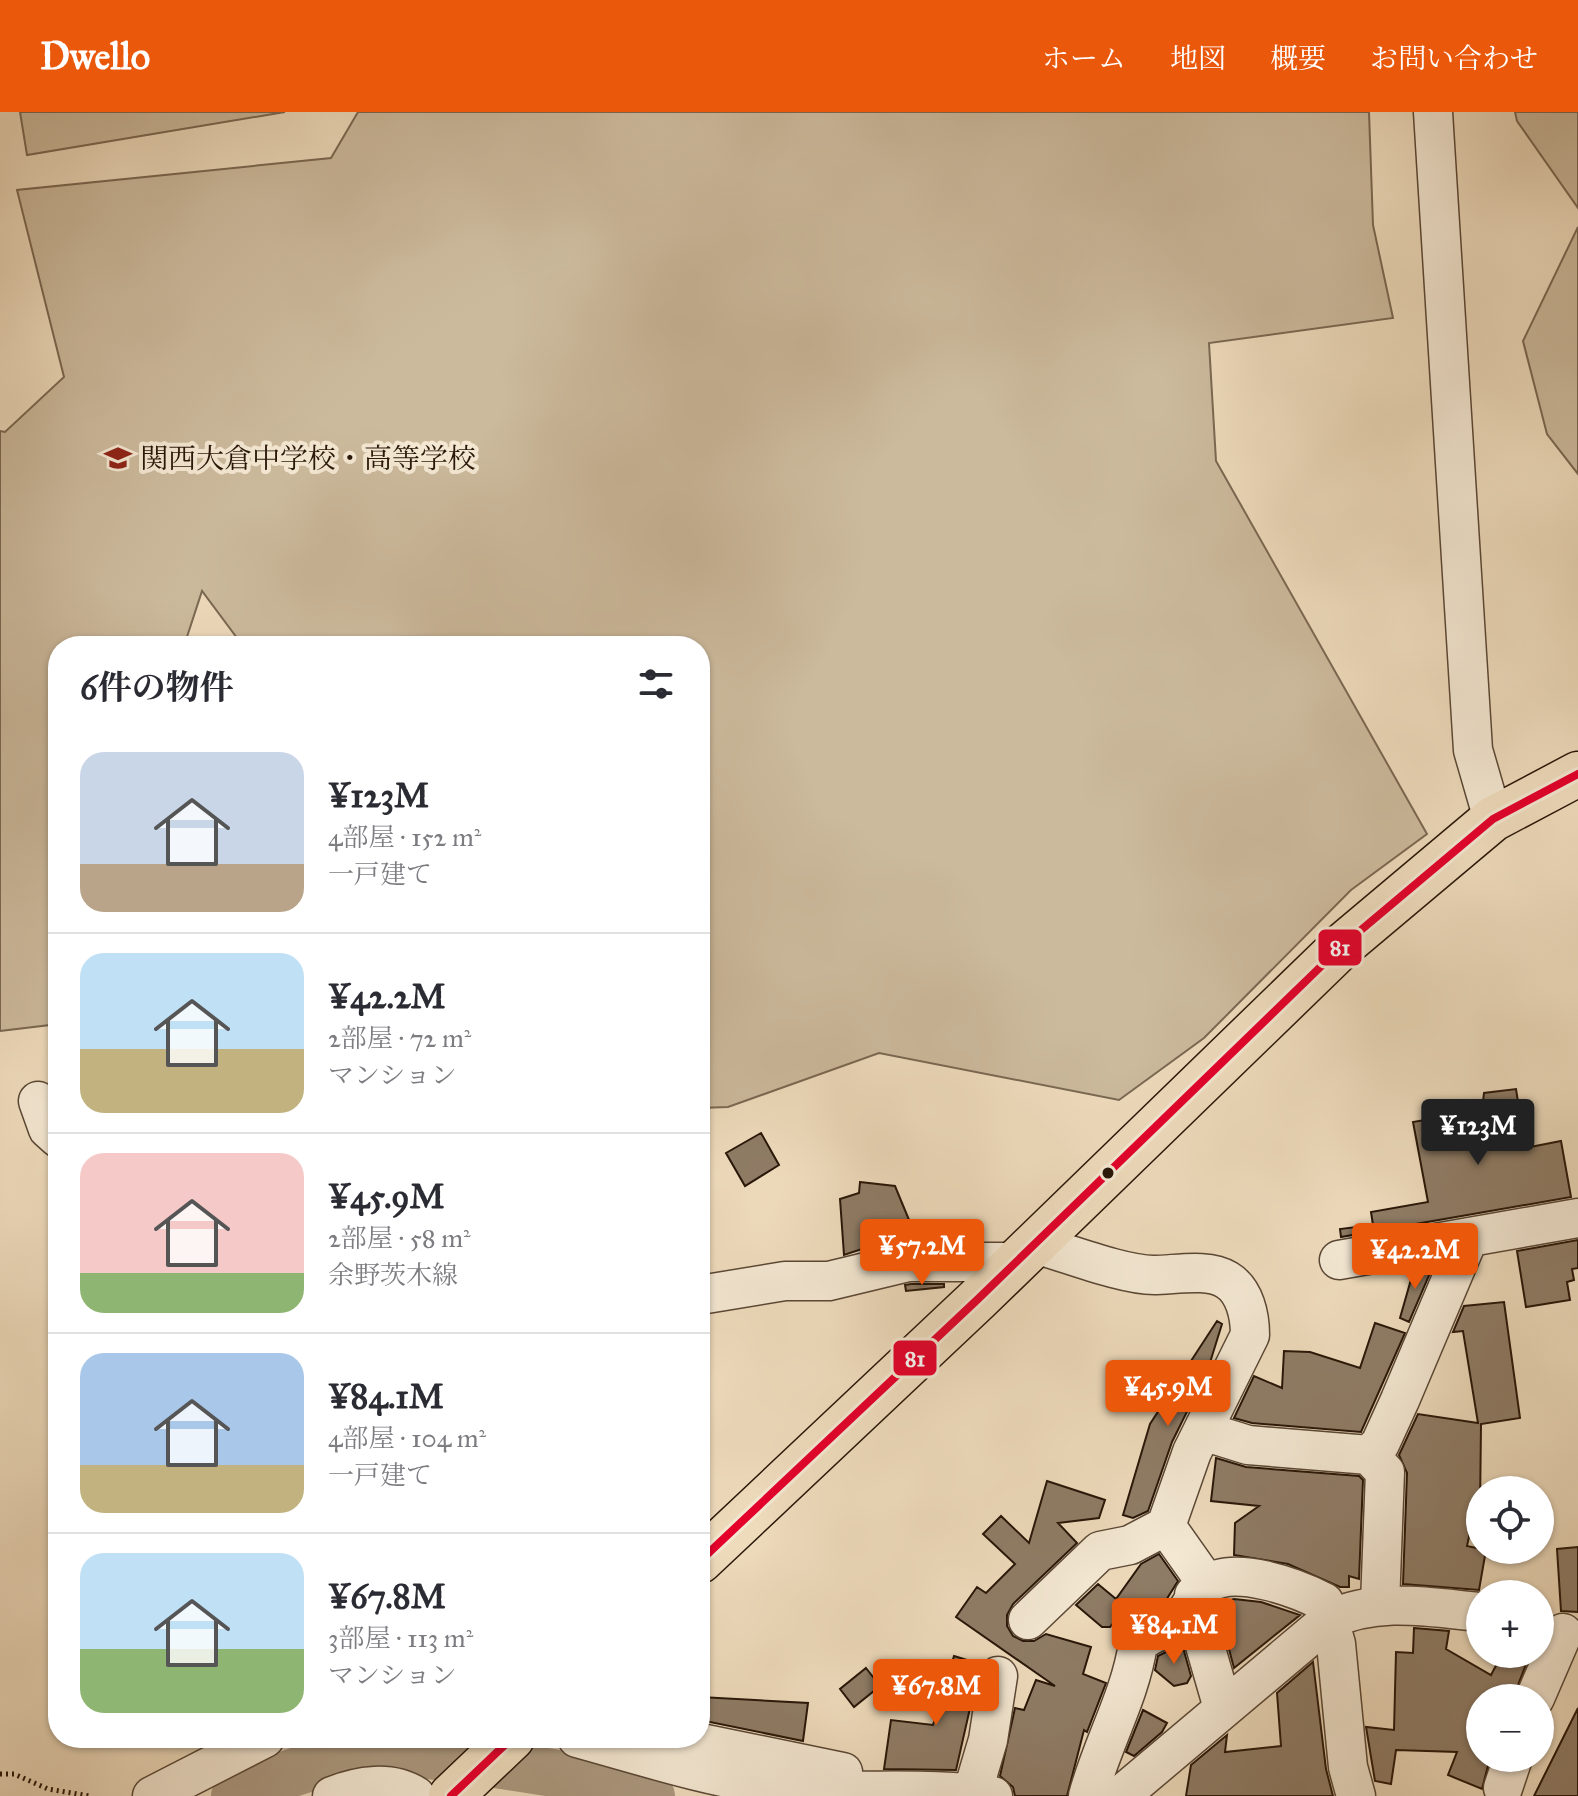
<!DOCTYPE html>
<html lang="ja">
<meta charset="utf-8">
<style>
:root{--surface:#fff;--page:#f2f2f3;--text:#2b2b33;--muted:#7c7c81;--line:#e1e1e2;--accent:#ea580c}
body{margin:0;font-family:"IM FELL Great Primer","Noto Serif JP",serif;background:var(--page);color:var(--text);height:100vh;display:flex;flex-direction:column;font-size:30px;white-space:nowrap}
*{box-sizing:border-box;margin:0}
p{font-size:26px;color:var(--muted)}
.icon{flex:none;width:44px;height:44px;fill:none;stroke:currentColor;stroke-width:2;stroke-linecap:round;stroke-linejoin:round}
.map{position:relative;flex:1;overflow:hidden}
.side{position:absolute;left:48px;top:524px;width:662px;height:1112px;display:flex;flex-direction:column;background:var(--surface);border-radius:32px;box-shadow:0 2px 6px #0004}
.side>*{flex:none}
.buttons{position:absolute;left:1466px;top:1364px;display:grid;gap:16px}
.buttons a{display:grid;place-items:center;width:88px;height:88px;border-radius:50%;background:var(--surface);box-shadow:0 2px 6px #0004;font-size:40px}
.price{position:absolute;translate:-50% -68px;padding:0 18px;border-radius:8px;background:var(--accent);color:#fff;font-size:26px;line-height:52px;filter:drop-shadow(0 2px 4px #0008)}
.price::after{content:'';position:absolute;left:50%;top:48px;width:24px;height:18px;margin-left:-12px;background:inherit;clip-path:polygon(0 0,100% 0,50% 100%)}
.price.selected{background:#222;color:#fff}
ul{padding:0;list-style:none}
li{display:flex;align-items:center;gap:24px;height:200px;padding:0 32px}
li+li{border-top:2px solid var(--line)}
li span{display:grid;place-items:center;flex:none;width:224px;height:160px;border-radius:24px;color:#555}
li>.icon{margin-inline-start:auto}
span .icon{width:96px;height:96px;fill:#fffc;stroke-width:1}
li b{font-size:34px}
h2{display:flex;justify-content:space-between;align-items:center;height:96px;padding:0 32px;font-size:34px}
header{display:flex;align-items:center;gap:48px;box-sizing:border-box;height:112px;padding:0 40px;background:var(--accent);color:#fff}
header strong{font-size:38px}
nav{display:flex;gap:44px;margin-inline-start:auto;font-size:28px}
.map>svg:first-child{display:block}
.green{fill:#ccba9d;stroke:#7a6852;stroke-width:2}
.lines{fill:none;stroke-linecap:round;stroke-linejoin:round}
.river{stroke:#ab987f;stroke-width:48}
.building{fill:#8f7c66;stroke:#281608;stroke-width:2}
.minor-casing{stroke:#5a4735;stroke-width:41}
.major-casing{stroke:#281608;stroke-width:47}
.path{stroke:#281608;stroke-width:5;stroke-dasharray:2 4;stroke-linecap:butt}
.minor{stroke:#f4e8d3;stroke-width:38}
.major{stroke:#eedbbc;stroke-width:44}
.bus-1-casing{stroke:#f4e8d3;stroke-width:14}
.bus-1{stroke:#e4002b;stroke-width:8}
.bus-dot{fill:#281608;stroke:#f4e8d3;stroke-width:3}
.labels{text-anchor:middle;stroke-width:8;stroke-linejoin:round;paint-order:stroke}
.poi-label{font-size:28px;fill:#281608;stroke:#f4e8d3;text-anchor:start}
.line-badge{stroke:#f4e8d3;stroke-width:3}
.badge-label{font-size:22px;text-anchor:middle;font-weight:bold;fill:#fff}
</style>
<header>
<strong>Dwello</strong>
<nav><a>ホーム</a><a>地図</a><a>概要</a><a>お問い合わせ</a></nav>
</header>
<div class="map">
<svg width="1578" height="1684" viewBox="0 0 1578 1684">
<rect width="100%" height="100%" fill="#eedbbc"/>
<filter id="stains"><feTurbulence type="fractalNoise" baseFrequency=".0025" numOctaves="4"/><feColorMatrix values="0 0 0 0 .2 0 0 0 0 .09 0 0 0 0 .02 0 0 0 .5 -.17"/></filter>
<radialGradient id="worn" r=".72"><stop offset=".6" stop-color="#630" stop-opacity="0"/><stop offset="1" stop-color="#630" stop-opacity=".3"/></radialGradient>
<path class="green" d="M20,0H285L27,43Z
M358,0H1369L1373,113L1393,206L1209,231L1216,349L1427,722L1351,778L1204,926L1119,988L879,941L728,995L700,996V534H243L202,479L184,534H58V912L0,919V319L5,320L64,265L17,78L331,46Z
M1515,0H1578V96L1517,9Z
M1578,115V362L1547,322L1523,229Z"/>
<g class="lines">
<path class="river" d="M235,1684C280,1664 330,1645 381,1641C411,1639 442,1645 472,1649C534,1657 592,1666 651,1684"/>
</g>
<path class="building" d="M1516,977L1525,1036L1561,1029L1571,1085L1341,1125L1340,1117L1373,1113L1371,1100L1428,1090L1413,1010L1482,998L1484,981Z
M761,1021L779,1053L745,1074L726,1041Z
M860,1070L895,1074L914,1120L844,1143L840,1087L859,1081Z
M1578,1128V1156L1572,1157L1574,1168L1567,1170L1570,1188L1526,1195L1517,1139Z
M1433,1154L1409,1210L1400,1206L1414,1157Z
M911,1172H944V1175L906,1179L905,1173Z
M1504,1190L1520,1306L1481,1312L1480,1397H1475L1467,1434L1486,1438L1479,1478L1403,1472L1407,1361L1399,1343L1418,1302L1478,1311L1463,1219L1453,1220L1464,1194Z
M1217,1209L1222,1212L1208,1257L1172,1330L1148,1399L1133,1406L1123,1403L1150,1312Z
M1375,1211L1405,1221L1361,1320L1252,1311L1234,1306L1254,1264L1282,1276L1284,1239L1310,1240L1360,1256Z
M1216,1346L1246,1355L1359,1364L1363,1368L1359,1467L1349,1464V1475H1340L1288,1452L1234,1443L1235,1411L1259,1394L1211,1389Z
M1047,1369L1105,1388L1099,1406L1058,1411L1077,1431L1013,1492L1007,1503V1514L1013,1524L1023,1529H1034L1046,1522L1091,1535L1083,1562L1106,1571L1087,1620L1084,1618L1067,1684H1015L1013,1675L1000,1664L1015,1596L1024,1598L1036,1568L1055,1574L956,1505L977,1475L986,1481L1015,1452L983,1422L1001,1404L1029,1431Z
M1578,1435V1500L1561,1499L1557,1437Z
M1159,1442L1178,1469L1163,1493L1124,1515L1115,1509L1110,1515H1102L1076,1493L1098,1472L1116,1487L1141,1452Z
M1234,1487L1261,1490L1300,1503L1234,1556L1217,1492Z
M1414,1516L1449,1519L1446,1537L1491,1563L1502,1542H1530L1513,1586H1480V1646H1490L1482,1677L1448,1663L1457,1640L1396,1638L1391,1672L1375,1669L1366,1615L1394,1618L1396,1540L1413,1541Z
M1182,1532L1191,1564L1187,1571L1174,1574L1155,1558L1158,1544Z
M954,1544L980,1552L956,1658L884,1657L891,1608L933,1613Z
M1313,1550L1326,1657L1333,1684H1186L1191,1653L1227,1623L1225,1640L1281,1634L1277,1581Z
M866,1556L880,1574L854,1595L840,1577Z
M700,1585L808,1591L803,1629L700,1608Z
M1578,1596V1684H1534Z
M1143,1598L1167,1611L1162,1620L1134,1644L1126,1640Z"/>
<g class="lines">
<g class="minor-casing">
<path id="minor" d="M1433,0L1473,638L1493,707
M38,989L48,1017L58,1026
M1339,1148L1578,1106
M700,1183L785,1169H829L908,1150H1016
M1203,1319L1248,1333L1369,1343L1380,1332L1400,1288L1469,1125
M1369,1343L1385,1360L1380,1492
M1166,1414L1207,1472
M1194,1483L1197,1506L1223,1596
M1028,1508L1100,1439L1130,1433L1166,1414L1192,1340L1250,1223C1250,1204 1245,1179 1227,1168C1208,1156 1175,1163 1154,1163C1123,1163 1067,1141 1035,1132
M1535,1586L1563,1521
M577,1626C642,1644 707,1665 773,1674C846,1684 921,1673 993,1684
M677,1626L843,1660
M1503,1676L1513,1646
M972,1682L988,1628L998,1564
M152,1684L265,1626
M332,1684C359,1673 391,1668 416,1684
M1088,1684C1102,1632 1130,1585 1138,1532C1150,1520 1168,1518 1180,1507C1191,1497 1193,1483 1206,1473C1234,1452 1297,1476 1324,1490L1336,1532L1348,1655L1356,1684
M1120,1684L1329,1508C1377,1485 1428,1495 1480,1500"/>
</g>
<g class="major-casing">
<path id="major" d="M700,1449L978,1187L1342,834L1493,707L1578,662
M451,1684L512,1626"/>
</g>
<path class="path" d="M0,1662H14L48,1677L90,1684"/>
<use href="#minor" class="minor"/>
<use href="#major" class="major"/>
<g class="bus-1-casing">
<path id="bus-1" d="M700,1449L978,1187L1342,834L1493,707L1578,662
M451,1684L512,1626"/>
</g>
<use href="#bus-1" class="bus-1"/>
</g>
<defs>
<g id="school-bare" transform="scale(2.16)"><path d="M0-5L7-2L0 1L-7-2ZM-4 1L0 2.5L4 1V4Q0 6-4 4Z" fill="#8f2418" stroke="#f4e8d3" stroke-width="2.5" paint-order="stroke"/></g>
</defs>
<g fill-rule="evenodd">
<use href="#school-bare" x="118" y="346"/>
</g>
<circle class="bus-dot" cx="1108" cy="1061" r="7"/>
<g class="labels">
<g class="poi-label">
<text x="140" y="356">関西大倉中学校・高等学校</text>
</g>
</g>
<g class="line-badge">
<rect x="1317" y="816" width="46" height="39" rx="8" fill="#e4002b"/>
<rect x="892" y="1227" width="46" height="38" rx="8" fill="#e4002b"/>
</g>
<g class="badge-label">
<text x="1340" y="843">81</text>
<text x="915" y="1254">81</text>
</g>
<rect width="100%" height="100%" filter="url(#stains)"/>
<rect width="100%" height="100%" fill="url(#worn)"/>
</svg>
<div class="buttons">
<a><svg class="icon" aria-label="locate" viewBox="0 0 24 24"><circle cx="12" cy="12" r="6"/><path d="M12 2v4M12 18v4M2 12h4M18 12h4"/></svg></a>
<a>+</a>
<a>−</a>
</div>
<b class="price selected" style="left:1478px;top:1055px">¥123M</b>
<b class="price" style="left:922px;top:1175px">¥57.2M</b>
<b class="price" style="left:1415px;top:1179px">¥42.2M</b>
<b class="price" style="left:1168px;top:1316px">¥45.9M</b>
<b class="price" style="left:1174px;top:1554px">¥84.1M</b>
<b class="price" style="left:936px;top:1615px">¥67.8M</b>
<section class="side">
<h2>6件の物件<svg class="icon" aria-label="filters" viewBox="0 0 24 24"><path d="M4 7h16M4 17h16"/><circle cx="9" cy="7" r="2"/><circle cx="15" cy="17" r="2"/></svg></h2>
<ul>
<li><span style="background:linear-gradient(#c9d6e8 70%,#b9a48a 0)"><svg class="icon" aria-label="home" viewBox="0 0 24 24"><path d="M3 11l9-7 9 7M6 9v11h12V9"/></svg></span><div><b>¥123M</b><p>4部屋 · 152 m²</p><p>一戸建て</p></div></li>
<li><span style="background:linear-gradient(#bfe0f5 60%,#c2b280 0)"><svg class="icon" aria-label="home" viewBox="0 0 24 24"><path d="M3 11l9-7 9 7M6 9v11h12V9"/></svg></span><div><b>¥42.2M</b><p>2部屋 · 72 m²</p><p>マンション</p></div></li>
<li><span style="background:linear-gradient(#f6c9c9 75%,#8fb573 0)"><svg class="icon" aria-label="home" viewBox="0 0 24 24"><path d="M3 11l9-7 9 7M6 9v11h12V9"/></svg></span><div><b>¥45.9M</b><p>2部屋 · 58 m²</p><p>余野茨木線</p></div></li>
<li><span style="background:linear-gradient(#a9c7e8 70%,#c2b280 0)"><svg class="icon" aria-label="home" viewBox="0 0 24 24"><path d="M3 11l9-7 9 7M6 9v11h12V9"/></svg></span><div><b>¥84.1M</b><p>4部屋 · 104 m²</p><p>一戸建て</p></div></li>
<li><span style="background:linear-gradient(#bfe0f5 60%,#8fb573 0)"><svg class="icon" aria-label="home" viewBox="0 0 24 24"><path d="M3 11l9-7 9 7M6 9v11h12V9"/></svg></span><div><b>¥67.8M</b><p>3部屋 · 113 m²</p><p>マンション</p></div></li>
</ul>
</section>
</div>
